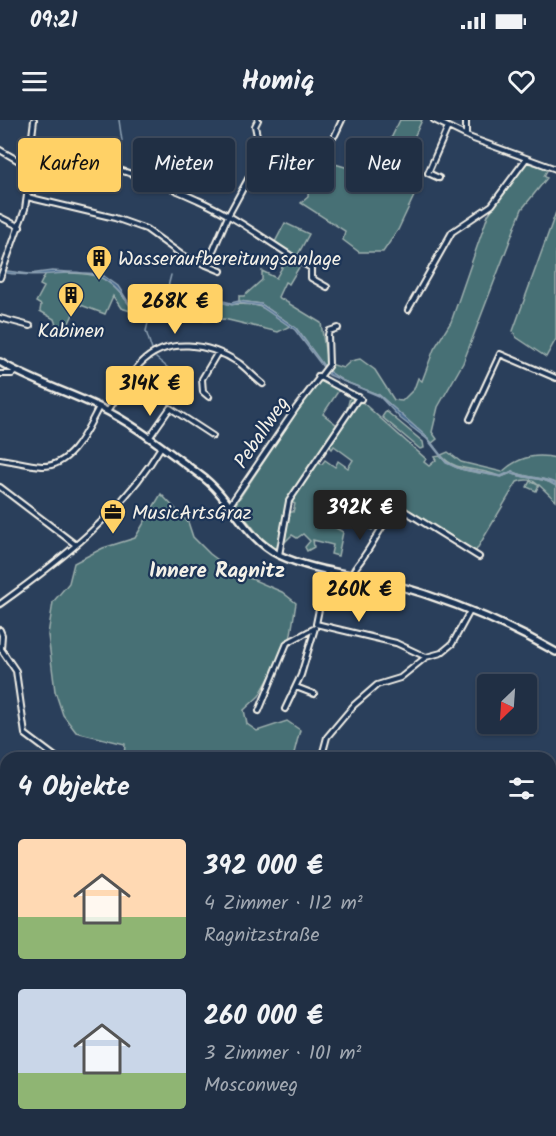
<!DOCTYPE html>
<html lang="de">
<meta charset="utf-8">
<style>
:root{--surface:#202f44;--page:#28374b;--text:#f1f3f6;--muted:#a2a9b2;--line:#3d4a5d;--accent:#ffd166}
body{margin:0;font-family:Kalam,sans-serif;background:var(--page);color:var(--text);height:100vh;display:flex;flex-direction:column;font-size:22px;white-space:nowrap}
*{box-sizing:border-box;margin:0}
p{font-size:20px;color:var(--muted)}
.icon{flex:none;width:33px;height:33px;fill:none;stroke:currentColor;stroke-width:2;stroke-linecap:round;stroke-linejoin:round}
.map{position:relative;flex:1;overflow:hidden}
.panel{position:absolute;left:0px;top:632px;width:556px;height:386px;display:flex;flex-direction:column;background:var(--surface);border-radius:18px 18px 0 0;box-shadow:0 2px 4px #0004,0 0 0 2px var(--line)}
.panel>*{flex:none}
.banner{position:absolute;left:18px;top:18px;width:520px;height:54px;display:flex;gap:12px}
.needle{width:39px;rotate:205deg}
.buttons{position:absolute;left:477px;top:554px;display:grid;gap:12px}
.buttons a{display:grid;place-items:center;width:60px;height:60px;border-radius:6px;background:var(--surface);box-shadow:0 2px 4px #0004,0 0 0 2px var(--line);font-size:30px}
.price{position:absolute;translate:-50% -51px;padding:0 14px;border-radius:6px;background:var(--accent);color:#111;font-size:20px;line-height:39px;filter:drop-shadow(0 2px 3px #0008)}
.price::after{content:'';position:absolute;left:50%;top:36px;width:18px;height:14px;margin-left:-9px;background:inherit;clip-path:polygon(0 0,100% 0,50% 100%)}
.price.active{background:#222;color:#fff}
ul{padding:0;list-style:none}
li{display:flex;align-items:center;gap:18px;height:150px;padding:0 18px}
li span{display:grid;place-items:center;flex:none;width:168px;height:120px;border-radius:6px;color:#555}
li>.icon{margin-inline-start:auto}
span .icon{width:72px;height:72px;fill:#fffc;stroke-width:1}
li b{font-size:26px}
h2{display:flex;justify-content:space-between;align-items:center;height:72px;padding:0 18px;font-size:26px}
.chip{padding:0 21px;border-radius:6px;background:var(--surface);box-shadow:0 2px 4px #0004,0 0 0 2px var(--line);font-size:21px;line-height:54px}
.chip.active{background:var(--accent);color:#111}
.status{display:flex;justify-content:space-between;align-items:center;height:42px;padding:0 30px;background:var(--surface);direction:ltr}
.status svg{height:16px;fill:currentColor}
header{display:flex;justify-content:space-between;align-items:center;height:78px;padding:0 18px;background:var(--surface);font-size:27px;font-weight:800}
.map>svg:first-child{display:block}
.green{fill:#477075;stroke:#9eb0ae;stroke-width:1.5}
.water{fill:#486b8f;stroke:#8da1b3;stroke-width:1.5}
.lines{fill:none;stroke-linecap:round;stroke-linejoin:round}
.stream{stroke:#8da1b3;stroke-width:1.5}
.street-casing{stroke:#f4f1e8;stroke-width:8}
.secondary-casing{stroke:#f4f1e8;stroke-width:10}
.primary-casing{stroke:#f4f1e8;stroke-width:10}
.street{stroke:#1d3557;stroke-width:4}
.secondary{stroke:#1d3557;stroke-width:5}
.primary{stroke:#6a7074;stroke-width:6}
.labels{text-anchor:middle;stroke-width:4.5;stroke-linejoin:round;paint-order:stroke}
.poi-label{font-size:20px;fill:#f4f1e8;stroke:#1d3557;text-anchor:start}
.street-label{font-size:20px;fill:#f4f1e8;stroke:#1d3557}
.neighbourhood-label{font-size:21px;font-weight:bold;fill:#f4f1e8;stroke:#1d3557}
</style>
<div class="status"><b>09:21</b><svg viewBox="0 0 49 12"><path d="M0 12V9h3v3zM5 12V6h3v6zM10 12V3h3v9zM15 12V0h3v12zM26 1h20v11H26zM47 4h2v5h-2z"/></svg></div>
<header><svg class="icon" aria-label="menu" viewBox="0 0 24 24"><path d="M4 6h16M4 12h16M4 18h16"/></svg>Homiq<svg class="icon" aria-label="heart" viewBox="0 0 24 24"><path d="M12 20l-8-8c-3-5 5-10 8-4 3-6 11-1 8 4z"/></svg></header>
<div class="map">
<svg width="556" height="1016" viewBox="0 0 556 1016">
<rect width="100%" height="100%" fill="#2a3f5b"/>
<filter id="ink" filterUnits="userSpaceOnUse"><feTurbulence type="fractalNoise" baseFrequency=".0167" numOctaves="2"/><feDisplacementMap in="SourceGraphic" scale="12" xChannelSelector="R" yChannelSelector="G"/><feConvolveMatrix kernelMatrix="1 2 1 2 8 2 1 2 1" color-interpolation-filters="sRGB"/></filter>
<g filter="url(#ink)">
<path class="green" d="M400,0H422L399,50L421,61L398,110L383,132H359L343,120L345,111L301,83L308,77C310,48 302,43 278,31L287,20L328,42L369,54L379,43Z
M525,42L548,49L544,56L547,58L522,89L463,243L438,287L432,312L437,319L432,323L379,275L343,261L326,250L296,208L261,184L239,181V176H244L262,160V151L276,158L290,133L274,124L285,103L309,114L295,140L301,144L289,164L285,162L278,177L321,203L327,243L343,248L351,241L360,239L375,250L394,280L402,281L414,269L418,258L422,261L434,229L451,202L488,95Z
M556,92V219L546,237L516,217L513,211Z
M52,152C95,155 104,149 131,187H182C202,169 208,182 230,184C239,185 249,183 258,186C269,189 281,200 290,206L278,212L224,199L205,201L180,196L157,199L121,188L113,176L105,194L78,184L66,209L56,205L54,199L40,191L41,185L36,182L44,167L40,165L46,153Z
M319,259L339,266L353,275V279L347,289L350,277L339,270L323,294L337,305L286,383L277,429L262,419L235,385Z
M362,282L426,339L424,342L429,346L436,340L434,337L440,336C453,352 478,352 498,356C480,347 455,353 441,335L448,332L461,342L502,352C517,338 536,333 556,338V364C542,356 526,359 512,351L501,357L511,353C526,360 542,356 556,366V381L539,365L536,371L527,367L530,361L538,365C533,359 524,359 517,362L474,434L393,381L372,410L362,405L360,407L352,405L354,400L329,389L321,400L343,412L338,436L331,434L333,425L313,420L314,427L307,431L305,427L310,421L303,414L297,418L292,415L285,422L289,392H293L295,384L291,382L317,343L322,344L325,340L335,347L338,341L348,348L353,340L334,326L332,329L329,326L358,283Z
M386,291L423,322L424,328L420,329L382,297Z
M161,374L188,402L193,417L210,434L233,451L282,472L296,483L290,520L259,576L244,590L247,604L257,611L287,601L300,610L293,637H124L125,624L76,612L63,595L55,571L48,515L53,482L69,463L74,443L103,428L135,418Z
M556,759V845L551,859V761Z
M60,1011H523L522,1016H59Z"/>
<path class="water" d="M0,150L29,154L52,151L101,154L118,166L131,186L156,184L162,186H181L191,177L201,175L231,183L239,181L261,184L296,208L327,250L343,261L379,275L428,318L446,342L460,349L501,356L512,351C525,359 541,356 555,363L556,366C542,356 526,360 511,353L501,357L460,349L446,343L427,319L401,299L379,276L329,255L295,210L260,186L239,183L232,185L201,177L191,179L182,187C173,187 165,187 156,185C148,184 139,188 131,187C94,133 70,160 17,154C11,154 4,153 0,150Z"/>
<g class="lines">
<path class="stream" d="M110,44L122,21L119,0
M163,186L171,155
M148,202V185
M148,203L146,211L152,230
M156,305L184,261L156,238
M104,396L106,388
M32,464L76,427
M0,488L28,468
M519,1016V1011"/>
<g class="street-casing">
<path id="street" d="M434,0L471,18L556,49
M335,15L342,0
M466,15V0
M34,26C90,41 145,55 198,80C239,98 273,126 311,148V158L327,167
M0,30L31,48
M439,58L428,53L448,7
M27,77L115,98L146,109L182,135L221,151
M0,97L20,107
M207,145L228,96L261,35L255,6L258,0
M0,158L25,89L34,26L31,24L34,0
M408,190L452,112L492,85L526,39
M0,198L30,206
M0,254H12L15,252
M318,256L361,279
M209,277L203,272L202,259L218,232
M108,291C118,276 127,258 140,244C167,216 209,223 239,243C247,249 254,257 263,264
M470,299L500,234L556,258
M149,318L170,288L213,316
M0,339C14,341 28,345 42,346C72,347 87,309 99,287
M0,367L76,425
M230,385L296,288L329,245L328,215L329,211L338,208
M279,435L289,381L359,277
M327,450L316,504L396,523L426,537
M352,454C355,447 358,445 362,439C375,421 383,403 397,386L479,437
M0,484C61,440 122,393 161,327
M0,510L2,515L1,529L16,551L25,614L57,638
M296,567L314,574
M285,589L301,555L315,508
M259,591L287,523L315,508
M323,632L327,617L354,585L377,565L400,558L426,537L441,533L452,524L470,491
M0,725L6,729
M0,920H6
M0,1013L3,1016"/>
</g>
<g class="secondary-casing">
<path id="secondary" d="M0,242C31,261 66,271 99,287C135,304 168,332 200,355C231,377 244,418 279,435C313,451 352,454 389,463C446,479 504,502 556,532"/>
</g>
<g class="primary-casing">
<path id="primary" d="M550,709L556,708
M0,825L6,826"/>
</g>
<use href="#street" class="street"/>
<use href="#secondary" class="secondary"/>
<use href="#primary" class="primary"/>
</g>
</g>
<defs>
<g id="building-pin" transform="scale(1.35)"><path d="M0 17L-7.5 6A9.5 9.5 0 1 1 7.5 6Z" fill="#ffd166" stroke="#1d3557"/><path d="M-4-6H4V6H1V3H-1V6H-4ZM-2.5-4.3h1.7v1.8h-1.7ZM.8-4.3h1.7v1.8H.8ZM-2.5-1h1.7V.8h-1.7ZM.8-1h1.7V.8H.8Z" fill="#111"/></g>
<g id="office-pin" transform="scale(1.35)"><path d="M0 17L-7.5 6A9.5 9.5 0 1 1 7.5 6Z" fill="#ffd166" stroke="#1d3557"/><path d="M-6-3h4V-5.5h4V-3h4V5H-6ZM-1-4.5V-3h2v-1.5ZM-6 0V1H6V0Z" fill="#111"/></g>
</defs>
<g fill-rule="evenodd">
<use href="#building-pin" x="99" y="138"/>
<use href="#building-pin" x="71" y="175"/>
<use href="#office-pin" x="113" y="392"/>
</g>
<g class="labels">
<g class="poi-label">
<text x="118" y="145">Wasseraufbereitungsanlage</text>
<text x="71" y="217" text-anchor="middle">Kabinen</text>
<text x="132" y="399">MusicArtsGraz</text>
</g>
<g class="street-label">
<text transform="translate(261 312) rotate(-56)" y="7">Peballweg</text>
</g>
<g class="neighbourhood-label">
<text x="217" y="457">Innere Ragnitz</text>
</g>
</g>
</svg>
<div class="buttons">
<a><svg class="needle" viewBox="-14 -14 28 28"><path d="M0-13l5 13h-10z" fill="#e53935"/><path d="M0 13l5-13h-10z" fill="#a2a9b2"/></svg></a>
</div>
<b class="price" style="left:175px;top:215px">268K €</b>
<b class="price" style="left:150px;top:297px">314K €</b>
<b class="price active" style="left:360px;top:421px">392K €</b>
<b class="price" style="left:359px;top:503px">260K €</b>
<div class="banner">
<a class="chip active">Kaufen</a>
<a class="chip">Mieten</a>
<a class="chip">Filter</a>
<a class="chip">Neu</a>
</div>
<section class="panel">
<h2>4 Objekte<svg class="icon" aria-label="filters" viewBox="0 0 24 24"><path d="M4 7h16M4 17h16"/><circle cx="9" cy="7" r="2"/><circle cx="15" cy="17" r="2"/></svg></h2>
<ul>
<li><span style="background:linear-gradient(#ffd9b3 65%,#8fb573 0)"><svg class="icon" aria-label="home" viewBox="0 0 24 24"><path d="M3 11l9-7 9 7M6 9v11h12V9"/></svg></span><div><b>392 000 €</b><p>4 Zimmer · 112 m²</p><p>Ragnitzstraße</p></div></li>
<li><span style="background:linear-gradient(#c9d6e8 70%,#8fb573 0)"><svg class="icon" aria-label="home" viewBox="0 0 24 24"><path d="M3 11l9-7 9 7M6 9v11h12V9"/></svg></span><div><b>260 000 €</b><p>3 Zimmer · 101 m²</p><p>Mosconweg</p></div></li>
</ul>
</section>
</div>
